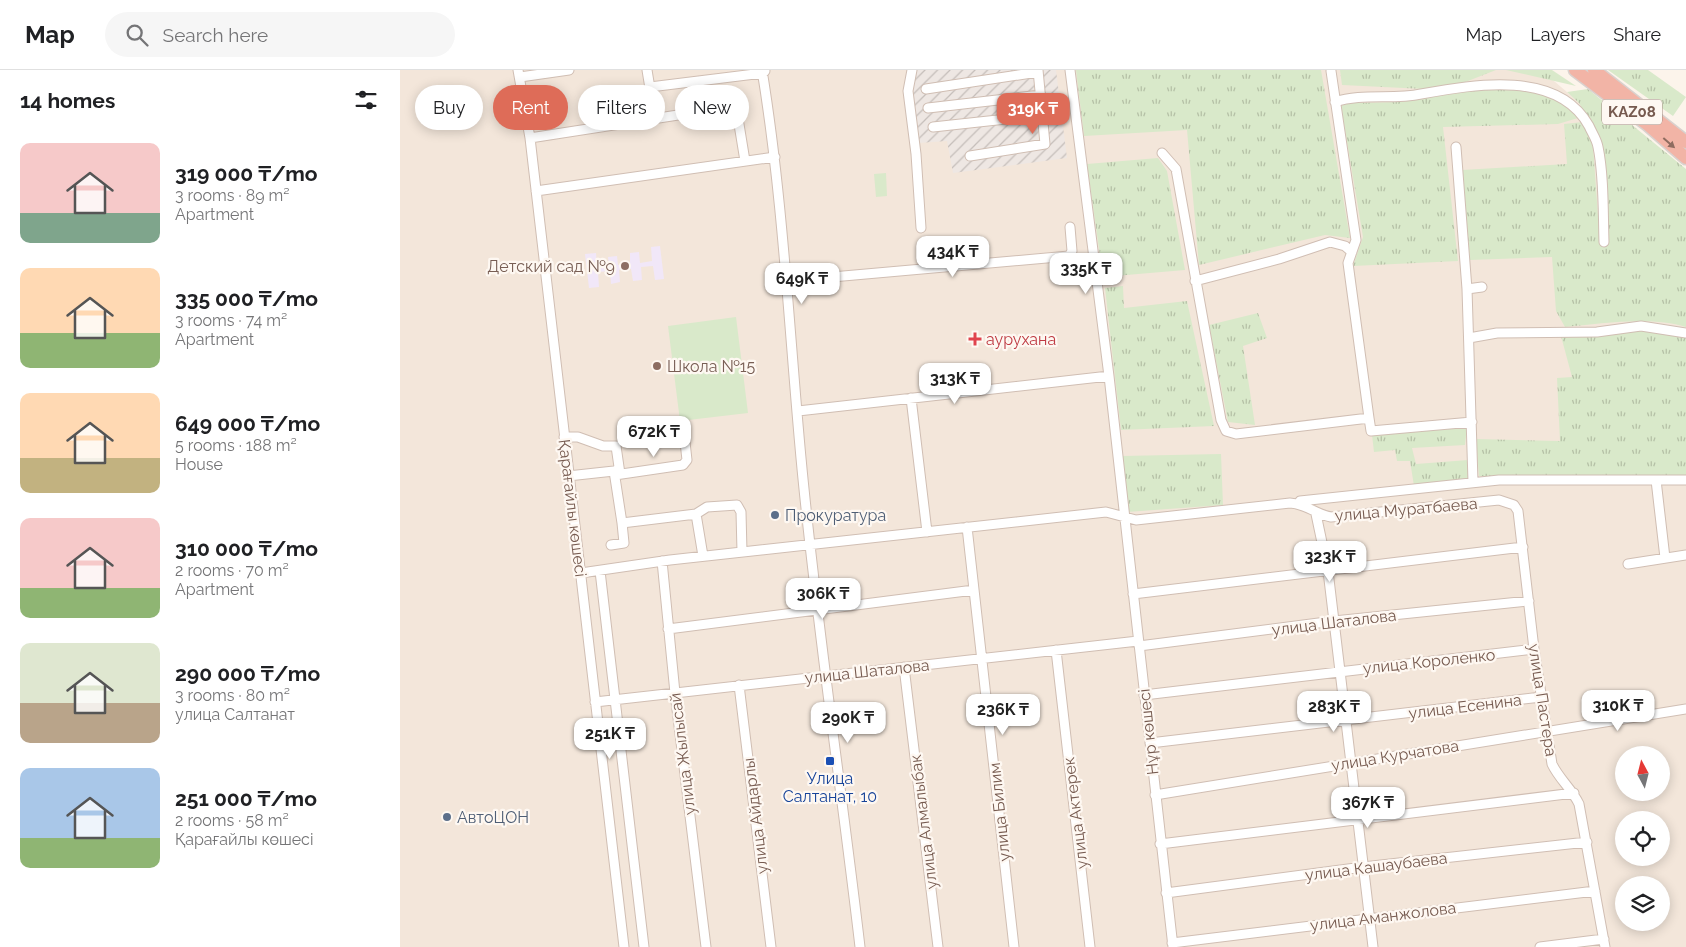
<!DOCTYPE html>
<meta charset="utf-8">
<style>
:root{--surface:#fff;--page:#f6f6f6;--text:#202124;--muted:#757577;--line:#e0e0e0;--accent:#de6c58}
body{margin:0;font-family:Raleway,sans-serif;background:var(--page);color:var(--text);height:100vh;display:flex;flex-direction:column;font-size:19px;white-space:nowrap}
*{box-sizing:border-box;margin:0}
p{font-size:16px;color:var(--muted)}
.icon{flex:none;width:28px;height:28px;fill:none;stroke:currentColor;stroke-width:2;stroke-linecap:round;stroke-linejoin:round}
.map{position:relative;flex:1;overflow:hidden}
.panel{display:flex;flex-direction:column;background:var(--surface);width:400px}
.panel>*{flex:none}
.top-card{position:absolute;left:15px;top:15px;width:475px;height:45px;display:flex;gap:10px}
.needle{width:32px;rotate:353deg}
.buttons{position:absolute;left:1215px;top:676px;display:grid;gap:10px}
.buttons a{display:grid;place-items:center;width:55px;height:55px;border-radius:50%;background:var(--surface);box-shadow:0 2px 12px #0003;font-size:25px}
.price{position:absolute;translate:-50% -42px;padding:0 11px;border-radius:10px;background:#fff;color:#222;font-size:16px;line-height:32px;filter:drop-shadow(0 1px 2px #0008)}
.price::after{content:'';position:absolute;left:50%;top:30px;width:15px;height:11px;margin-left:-8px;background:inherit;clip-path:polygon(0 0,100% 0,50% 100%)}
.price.active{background:var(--accent);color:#fff}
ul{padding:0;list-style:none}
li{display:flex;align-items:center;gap:15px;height:125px;padding:0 20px}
li span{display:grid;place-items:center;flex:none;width:140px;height:100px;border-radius:10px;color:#555}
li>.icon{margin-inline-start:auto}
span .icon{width:60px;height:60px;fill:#fffc;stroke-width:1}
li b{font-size:21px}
h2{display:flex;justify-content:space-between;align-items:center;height:60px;padding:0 20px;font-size:21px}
.chip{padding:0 18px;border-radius:22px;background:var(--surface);box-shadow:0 2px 12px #0003;font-size:18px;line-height:45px}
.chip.active{background:var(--accent);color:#fff}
header{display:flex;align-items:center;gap:30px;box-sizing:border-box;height:70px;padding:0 25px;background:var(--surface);border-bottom:1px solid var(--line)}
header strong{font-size:24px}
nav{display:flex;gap:28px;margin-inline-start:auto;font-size:18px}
.search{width:350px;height:45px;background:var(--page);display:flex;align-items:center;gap:12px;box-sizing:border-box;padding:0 18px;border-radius:28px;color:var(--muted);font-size:19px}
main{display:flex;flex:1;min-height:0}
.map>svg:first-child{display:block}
.residential{fill:#f3e6da;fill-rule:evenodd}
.industrial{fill:url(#industrial-furrows)}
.education{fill:#f1e7f8}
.grass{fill:url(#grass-tufts)}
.pitch{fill:#d9e9ca}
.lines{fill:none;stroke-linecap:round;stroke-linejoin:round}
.minor-casing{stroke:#d0beb3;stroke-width:11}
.highway-casing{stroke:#d9d1ce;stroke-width:15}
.minor{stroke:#fff;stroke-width:9}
.highway{stroke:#f2b4a6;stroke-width:12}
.oneway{fill:#8f6c60}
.education-dot{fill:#8d6e63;stroke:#fef8f2;stroke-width:2}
.health-dot{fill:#e0444e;stroke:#fef8f2;stroke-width:2}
.service-dot{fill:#5c6f8a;stroke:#fef8f2;stroke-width:2}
.transit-dot{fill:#1a4fb4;stroke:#fef8f2;stroke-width:2}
.labels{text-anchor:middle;stroke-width:4.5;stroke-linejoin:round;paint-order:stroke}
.shield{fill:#fef8f2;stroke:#9f8980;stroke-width:1}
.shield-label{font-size:15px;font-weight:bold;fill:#765a4f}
.education-label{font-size:16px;fill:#785e54;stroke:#fef8f2;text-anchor:end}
.health-label{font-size:16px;fill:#be3a42;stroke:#fef8f2;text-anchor:start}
.street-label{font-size:16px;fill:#765a4f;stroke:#fef8f2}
.service-label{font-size:16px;fill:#4e5e75;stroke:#fef8f2;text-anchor:start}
.transit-label{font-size:16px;fill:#164399;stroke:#fef8f2}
</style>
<header>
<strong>Map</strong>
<div class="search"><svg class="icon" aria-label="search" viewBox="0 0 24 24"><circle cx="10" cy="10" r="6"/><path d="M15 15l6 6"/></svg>Search here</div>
<nav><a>Map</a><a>Layers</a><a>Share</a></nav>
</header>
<main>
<section class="panel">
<h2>14 homes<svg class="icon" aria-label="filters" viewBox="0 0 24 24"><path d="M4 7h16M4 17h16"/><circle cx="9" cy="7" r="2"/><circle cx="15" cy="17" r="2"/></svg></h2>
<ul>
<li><span style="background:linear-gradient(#f6c9c9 70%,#7fa58c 0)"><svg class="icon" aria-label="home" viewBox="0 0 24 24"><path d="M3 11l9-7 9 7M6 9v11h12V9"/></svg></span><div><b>319 000 ₸/mo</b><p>3 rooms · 89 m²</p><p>Apartment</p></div></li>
<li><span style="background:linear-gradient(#ffd9b3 65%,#8fb573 0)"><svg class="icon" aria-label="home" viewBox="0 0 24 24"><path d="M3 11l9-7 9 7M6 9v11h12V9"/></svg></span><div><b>335 000 ₸/mo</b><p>3 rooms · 74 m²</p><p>Apartment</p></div></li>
<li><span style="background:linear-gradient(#ffd9b3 65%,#c2b280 0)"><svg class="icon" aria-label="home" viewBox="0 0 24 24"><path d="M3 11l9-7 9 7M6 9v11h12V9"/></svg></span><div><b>649 000 ₸/mo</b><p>5 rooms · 188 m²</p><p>House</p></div></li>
<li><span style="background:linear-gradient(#f6c9c9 70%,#8fb573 0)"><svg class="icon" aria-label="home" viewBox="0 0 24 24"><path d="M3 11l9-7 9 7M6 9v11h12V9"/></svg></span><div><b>310 000 ₸/mo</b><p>2 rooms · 70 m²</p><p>Apartment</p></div></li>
<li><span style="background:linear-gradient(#dfe7d0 60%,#b9a48a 0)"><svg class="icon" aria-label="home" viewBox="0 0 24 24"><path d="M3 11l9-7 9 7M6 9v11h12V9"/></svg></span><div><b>290 000 ₸/mo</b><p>3 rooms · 80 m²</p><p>улица Салтанат</p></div></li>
<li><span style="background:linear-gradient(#a9c7e8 70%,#8fb573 0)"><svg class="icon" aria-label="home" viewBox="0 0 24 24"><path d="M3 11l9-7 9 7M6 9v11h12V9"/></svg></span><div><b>251 000 ₸/mo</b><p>2 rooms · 58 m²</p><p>Қарағайлы көшесі</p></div></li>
</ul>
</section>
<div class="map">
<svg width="1286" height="877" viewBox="0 0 1286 877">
<defs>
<pattern id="industrial-furrows" width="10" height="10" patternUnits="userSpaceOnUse" patternTransform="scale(1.25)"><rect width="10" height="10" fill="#eee7e3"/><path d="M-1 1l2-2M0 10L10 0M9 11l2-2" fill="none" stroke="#c5beba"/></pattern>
<pattern id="grass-tufts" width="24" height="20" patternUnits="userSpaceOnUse" patternTransform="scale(1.25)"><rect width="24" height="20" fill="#d9e9ca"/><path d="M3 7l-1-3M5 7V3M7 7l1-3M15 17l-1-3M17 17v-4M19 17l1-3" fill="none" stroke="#b5c0a6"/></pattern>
</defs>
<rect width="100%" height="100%" fill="#fcf4eb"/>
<path class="residential" d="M0,0H1141L1286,123V877H0ZM1224,685H1261V722H1224ZM1224,750H1261V788H1224ZM1224,815H1261V852H1224Z"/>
<path class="industrial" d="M514,0H656L667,88L553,103L547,71L518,73L511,25Z"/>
<path class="education" d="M260,176L264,209L255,210L253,196L241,197L242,210L233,211L231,199L219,200L220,212L211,214L210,201L198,202L199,217L189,218L185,184L196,183L197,197L209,196L208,187L217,186L218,195L230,194V183L239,182L240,193L252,191L251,177Z"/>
<path class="grass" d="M676,0H921L950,168L925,165L799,195L787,60L684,66Z
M940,0H1096L1045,20L942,15Z
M1106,0H1152L1176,16Z
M1208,0H1248L1286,27L1273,46Z
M1117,14L1166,32L1178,48L1158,54L1043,57L1058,191L953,196L963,167L941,36L950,33L1000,32Z
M1188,19L1286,99V257C1250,246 1202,254 1165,257L1156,241L1152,187L1070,190L1062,100L1167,94L1164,54L1183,52L1193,75L1200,175L1209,174L1201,71L1179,33L1167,22Z
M758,88L767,101L785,200L703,207L687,94Z
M723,216L724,238L787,231L814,356L721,360L705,218Z
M858,243L867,268L843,276L855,355L828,352L809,255Z
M1257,259L1286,268V405L1079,406L1076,369L1160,371L1157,308L1172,307L1161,266Z
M1067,356L1065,375L1012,378L1016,394L1068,390L1069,409L1014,416L1010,391H997L995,380L974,382L972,365Z
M821,384L823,435L727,442L721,386Z"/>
<path class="pitch" d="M486,103L487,126L476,127L474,104Z
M336,247L348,343L280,351L268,256Z"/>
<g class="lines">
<g class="minor-casing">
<path id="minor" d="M118,0L130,68L224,877
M247,0L255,49
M362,0C383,129 389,259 401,388C416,551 441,714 460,877
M512,0L508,21L516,84L521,158
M670,0L709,306L773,877
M931,1L956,170L948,193L969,348
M120,7L169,0
M250,17L363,3L365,1
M526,19L638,2
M935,32C962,23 993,30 1021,24C1076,14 1158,0 1189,56C1192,63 1197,70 1198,77C1204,106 1203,142 1204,172
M528,38L641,25
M533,57L643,45
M130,68L336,36L345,91
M1056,77L1067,219
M762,83L776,99L821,350L826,361L836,364L969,348L971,361L1072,352
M570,86L645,74L638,0
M136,121L375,87
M387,211L669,186L672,181L670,157
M795,211L879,189L930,172L945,176L952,182
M1069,268L1097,263L1197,262L1241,256L1286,263
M511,328L527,462
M398,341L709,306
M164,367H178L203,376H216L220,404
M215,405L283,395L287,390L284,363
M168,406L214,401L222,453L296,444L303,486
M1256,410L1265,488
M1073,412L1067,219L1082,217
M900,431L1099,410H1286
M296,444L307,437L337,435L341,442L342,482
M916,444L928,501L973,877
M567,457L614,877
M211,475L224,473L222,453
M262,491L275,623L306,877
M1228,494L1286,485
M200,501L244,877
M181,503L270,490L706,442L736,450L890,433C907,434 915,444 931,447L1099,430L1114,435L1118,441L1134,579L1152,694C1159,709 1172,719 1179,734L1205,877
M733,524L1123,477
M268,559L574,520
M739,576L934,551L1129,531
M656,580L690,877
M504,597L538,877
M339,615L371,877
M744,625L1134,579
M195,632L738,571
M750,673L1141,627
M755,725L1286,639
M760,774L1174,723
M766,823L963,797L1187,772
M772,873L1195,821
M1140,877L1204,869"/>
</g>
<g class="highway-casing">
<path id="highway" d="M1175,0L1248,55L1286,88
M1194,0L1286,72"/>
</g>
<use href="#minor" class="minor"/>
<use href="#highway" class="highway"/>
</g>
<defs><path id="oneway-solid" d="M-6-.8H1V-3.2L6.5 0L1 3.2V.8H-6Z" transform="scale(1.25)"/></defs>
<use class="oneway" href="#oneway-solid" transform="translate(1269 73) rotate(41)"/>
<g class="education-dot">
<circle cx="225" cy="196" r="5"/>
<circle cx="257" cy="296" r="5"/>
</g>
<path class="health-dot" d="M572.5 261.5h5v5h5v5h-5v5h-5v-5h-5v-5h5z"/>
<g class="service-dot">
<circle cx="375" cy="445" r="5"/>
<circle cx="47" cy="747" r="5"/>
</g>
<rect class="transit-dot" x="425" y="686" width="10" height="10" rx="2.5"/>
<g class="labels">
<rect class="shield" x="1202" y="29.5" width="60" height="25" rx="4"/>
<g class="shield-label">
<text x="1232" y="47">KAZ08</text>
</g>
<g class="education-label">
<text x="215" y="202">Детский сад №9</text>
<text x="267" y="302" text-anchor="start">Школа №15</text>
</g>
<g class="health-label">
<text x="586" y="275">аурухана</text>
</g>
<g class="street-label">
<text transform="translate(173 438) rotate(83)" y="6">Қарағайлы көшесі</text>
<text transform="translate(1006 439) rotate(-5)" y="6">улица Муратбаева</text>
<text transform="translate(934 552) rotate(-7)" y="6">улица Шаталова</text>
<text transform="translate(1029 591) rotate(-6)" y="6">улица Короленко</text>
<text transform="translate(467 601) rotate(-6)" y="6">улица Шаталова</text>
<text transform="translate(1143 630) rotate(81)" y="6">улица Пастера</text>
<text transform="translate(1065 636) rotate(-7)" y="6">улица Есенина</text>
<text transform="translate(748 662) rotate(-96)" y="6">Нұр көшесі</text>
<text transform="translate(282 684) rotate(-97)" y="6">улица Жылысай</text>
<text transform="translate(995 685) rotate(-9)" y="6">улица Курчатова</text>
<text transform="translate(599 742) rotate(-96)" y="6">улица Билим</text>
<text transform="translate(675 743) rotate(-97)" y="6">улица Актерек</text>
<text transform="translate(355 746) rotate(-97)" y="6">улица Айдарлы</text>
<text transform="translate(523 752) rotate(-97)" y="6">улица Алмалыбак</text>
<text transform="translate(976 796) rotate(-7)" y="6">улица Кашаубаева</text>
<text transform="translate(983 846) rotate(-7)" y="6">улица Аманжолова</text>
</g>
<g class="service-label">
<text x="385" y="451">Прокуратура</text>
<text x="57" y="753">АвтоЦОН</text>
</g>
<g class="transit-label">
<text x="430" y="714">Улица<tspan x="430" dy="18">Салтанат, 10</tspan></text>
</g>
</g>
</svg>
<div class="buttons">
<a><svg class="needle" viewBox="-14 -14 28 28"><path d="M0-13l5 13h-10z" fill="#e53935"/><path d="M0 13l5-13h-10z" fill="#757577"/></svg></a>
<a><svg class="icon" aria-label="locate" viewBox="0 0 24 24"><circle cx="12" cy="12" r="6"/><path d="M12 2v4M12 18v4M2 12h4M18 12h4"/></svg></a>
<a><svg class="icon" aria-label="layers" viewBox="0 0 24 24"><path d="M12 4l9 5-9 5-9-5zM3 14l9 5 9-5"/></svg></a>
</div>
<b class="price active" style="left:633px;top:65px">319K ₸</b>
<b class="price" style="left:553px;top:208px">434K ₸</b>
<b class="price" style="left:686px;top:225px">335K ₸</b>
<b class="price" style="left:402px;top:235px">649K ₸</b>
<b class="price" style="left:555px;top:335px">313K ₸</b>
<b class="price" style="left:254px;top:388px">672K ₸</b>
<b class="price" style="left:930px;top:513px">323K ₸</b>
<b class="price" style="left:423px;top:550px">306K ₸</b>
<b class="price" style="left:1218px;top:662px">310K ₸</b>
<b class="price" style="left:934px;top:663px">283K ₸</b>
<b class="price" style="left:603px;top:666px">236K ₸</b>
<b class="price" style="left:448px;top:674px">290K ₸</b>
<b class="price" style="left:210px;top:690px">251K ₸</b>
<b class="price" style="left:968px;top:759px">367K ₸</b>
<div class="top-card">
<a class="chip">Buy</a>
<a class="chip active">Rent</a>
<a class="chip">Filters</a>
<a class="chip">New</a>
</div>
</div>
</main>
